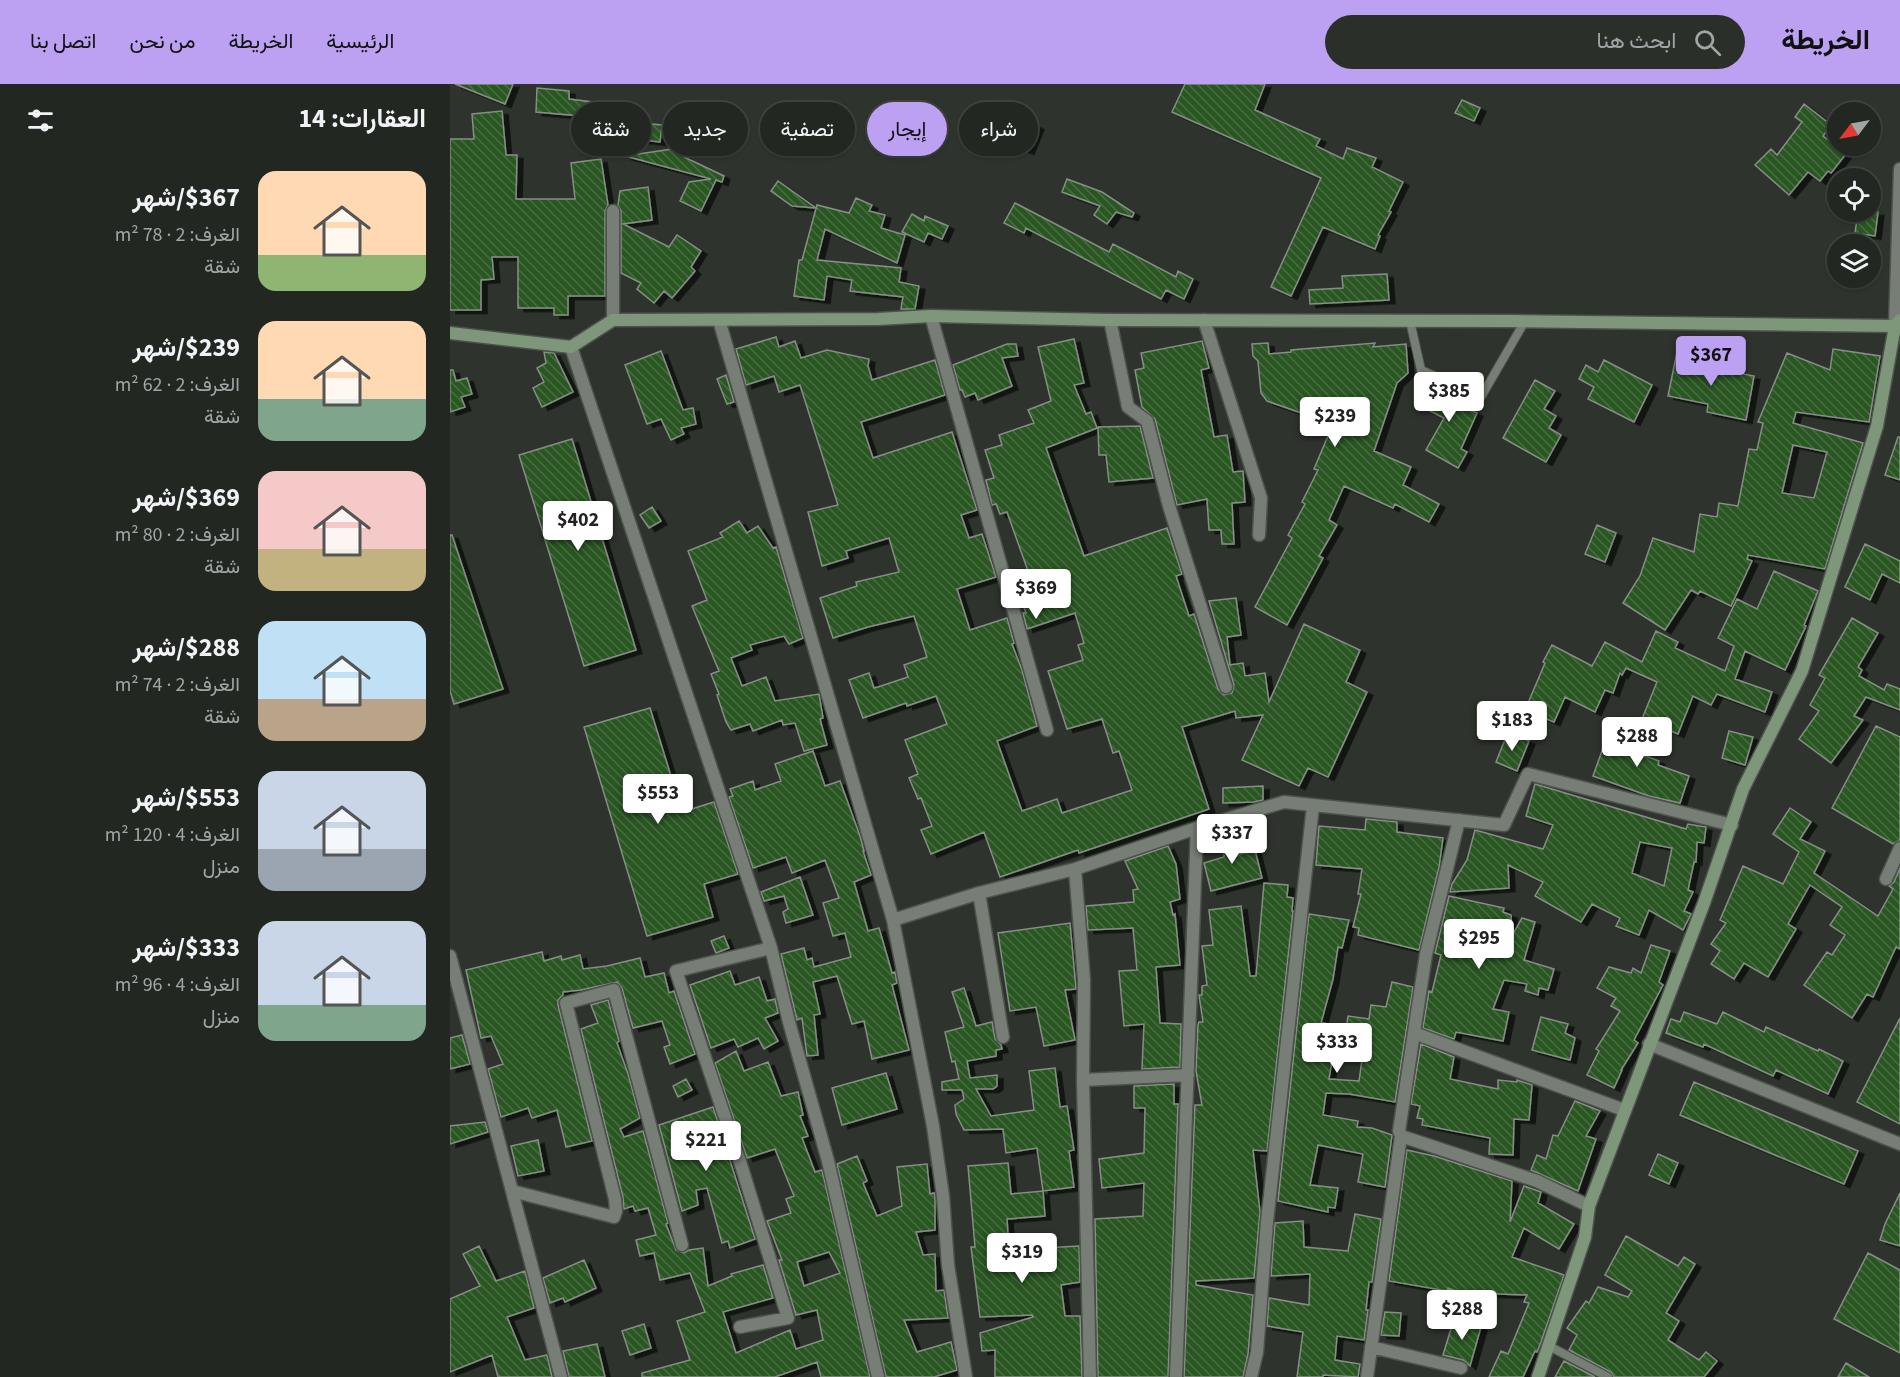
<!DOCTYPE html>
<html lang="ar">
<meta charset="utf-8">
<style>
:root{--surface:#222722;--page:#2a2f2a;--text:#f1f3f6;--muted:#a2a5a5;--line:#3f4440;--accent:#bca0f2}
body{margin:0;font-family:"Source Sans 3",Vazirmatn,sans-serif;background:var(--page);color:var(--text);direction:rtl;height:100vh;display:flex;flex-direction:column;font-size:22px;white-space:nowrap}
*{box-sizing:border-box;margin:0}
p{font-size:20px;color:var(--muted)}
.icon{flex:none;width:33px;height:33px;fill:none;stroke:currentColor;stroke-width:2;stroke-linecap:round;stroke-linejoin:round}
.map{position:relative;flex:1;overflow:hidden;direction:ltr}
.panel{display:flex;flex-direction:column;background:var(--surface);width:450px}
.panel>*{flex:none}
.guide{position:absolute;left:18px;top:18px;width:570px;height:54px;direction:rtl;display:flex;gap:12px}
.needle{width:39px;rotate:238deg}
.tools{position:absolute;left:1377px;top:18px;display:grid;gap:12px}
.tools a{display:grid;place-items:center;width:54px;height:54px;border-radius:50%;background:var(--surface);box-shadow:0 2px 4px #0004,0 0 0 2px var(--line);font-size:30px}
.price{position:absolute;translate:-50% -51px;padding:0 14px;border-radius:6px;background:#fff;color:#222;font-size:20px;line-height:39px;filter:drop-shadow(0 2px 3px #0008)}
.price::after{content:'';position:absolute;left:50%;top:36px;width:18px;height:14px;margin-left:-9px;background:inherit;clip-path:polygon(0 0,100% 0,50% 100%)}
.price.active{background:var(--accent);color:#111}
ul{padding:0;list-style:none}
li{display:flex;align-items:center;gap:18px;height:150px;padding:0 24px}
li span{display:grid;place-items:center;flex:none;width:168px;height:120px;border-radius:18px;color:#555}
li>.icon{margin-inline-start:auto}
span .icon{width:72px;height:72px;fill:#fffc;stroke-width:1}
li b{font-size:26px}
h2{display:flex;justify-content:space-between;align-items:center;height:72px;padding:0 24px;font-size:26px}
.chip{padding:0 21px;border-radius:27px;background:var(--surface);box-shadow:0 2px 4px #0004,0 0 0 2px var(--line);font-size:21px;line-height:54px}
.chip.active{background:var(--accent);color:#111}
header{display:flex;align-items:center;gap:36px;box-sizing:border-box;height:84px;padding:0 30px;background:var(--accent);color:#111}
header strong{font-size:28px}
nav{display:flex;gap:33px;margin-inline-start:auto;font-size:21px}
.search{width:420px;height:54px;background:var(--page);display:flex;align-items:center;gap:15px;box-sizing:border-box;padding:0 21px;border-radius:33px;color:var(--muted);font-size:22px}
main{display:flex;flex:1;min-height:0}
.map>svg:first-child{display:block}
.building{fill:url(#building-back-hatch);stroke:#868e85;stroke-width:1.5;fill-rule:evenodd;filter:url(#shadow)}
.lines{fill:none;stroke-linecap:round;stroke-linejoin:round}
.lane-casing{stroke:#4d524c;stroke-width:10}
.street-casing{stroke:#4d524c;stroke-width:15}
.secondary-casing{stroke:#4d524c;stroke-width:15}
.lane{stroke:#777e75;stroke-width:8}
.street{stroke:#777e75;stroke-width:12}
.secondary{stroke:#7e977a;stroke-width:12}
</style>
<header>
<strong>الخريطة</strong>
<div class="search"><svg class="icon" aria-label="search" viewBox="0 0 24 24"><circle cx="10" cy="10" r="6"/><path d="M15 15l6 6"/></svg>ابحث هنا</div>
<nav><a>الرئيسية</a><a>الخريطة</a><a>من نحن</a><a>اتصل بنا</a></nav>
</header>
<main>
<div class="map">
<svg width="1450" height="1293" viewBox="0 0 1450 1293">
<defs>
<pattern id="building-back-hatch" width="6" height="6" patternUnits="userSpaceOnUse" patternTransform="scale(1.5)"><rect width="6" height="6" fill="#295623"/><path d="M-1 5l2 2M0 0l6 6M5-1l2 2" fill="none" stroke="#476e42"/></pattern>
<filter id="shadow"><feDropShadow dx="6" dy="3.5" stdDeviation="0" flood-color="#0009"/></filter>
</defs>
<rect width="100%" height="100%" fill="#2e342d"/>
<path class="building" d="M5,0H63L55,20Z
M735,0H815L805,26L870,55L866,62L893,75L897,64L926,74L922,83L953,98L939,127L941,128L928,151L930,152L925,165L873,143L841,212L821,203L871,94L722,28Z
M87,4L119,7V15L160,20L158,36L212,41L210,58L130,49L131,32L86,28Z
M1012,16L1030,24L1024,37L1005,29Z
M531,19L588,42L578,67L521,44Z
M1354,20L1381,41L1373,52L1396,70L1381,89L1378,87L1370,97L1358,88L1339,111L1305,81L1321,65L1327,71L1352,38L1345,33Z
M52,27L56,71H67L66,115H125L121,79L151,75L158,121L155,127V212H118V231H104V224H68V173H42L44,195L31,196V226H0V55H24L22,30Z
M236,63L234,73L274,92L272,98L266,96L251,127L230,117L239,98L261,95L175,72Z
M617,95L652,108L684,129L682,133L666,128L657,140L644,131L650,122L612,108Z
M328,97L366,124L342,122L321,107Z
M198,103L202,136L173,140L219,163L227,151L251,167L241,183L245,187L222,214L214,207L204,219L187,205L191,199L171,189V127L168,121L170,107Z
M406,114L422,121L419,127L435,131L431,144L455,151L447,179L375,145L367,176L451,184L449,198L469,202L465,225H451L453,213L400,207L402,196L377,192L374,216L344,212L349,176H352L367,121L399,129Z
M565,119L659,168L663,160L726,193L728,187L743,195L734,215L716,206L711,215L576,144L574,149L554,139Z
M1408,128H1428L1425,152L1405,149Z
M462,130L474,137L475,132L498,142L492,155L478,149L474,158L452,148Z
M937,190L939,216L860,220L859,206L893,204L892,192Z
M326,253L329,263L345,257L351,274L377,266L419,275L418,282L422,296L485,276L495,311L411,338L423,374L502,348L527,426L511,431L519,454L532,450L546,493L507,505L520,546L557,534L564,559L562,560L572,586L587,642L547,657L572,727L607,715L612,729L682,706L669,667L663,669L652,635L617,645L598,587L633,576L628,561L634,559L625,529L577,545L573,529H576L563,492L578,487L557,428L550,430L546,420L542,421L536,396L544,394L535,366L552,361L549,351L584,339L578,326L601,317L588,263L624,255L634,299L624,301L636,330L641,328L647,344L596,364L634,472L717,444L732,490L726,492L739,532L744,530L768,605L774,611L782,609L784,601L759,517L786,514L791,551L777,553L780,581L793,579L795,592L815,589L819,618L854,540L910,566L896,598L917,608L878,693L858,684L849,702L792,676L813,631L786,634L785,627L732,643L759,725L629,769L628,766L550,793L534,748L481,770L471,746L482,742L471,714L468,715L459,694L468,690L455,656L497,640L486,612L457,622L456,619L413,634L399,596L419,589L424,604L428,603L458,593L454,581L477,573L464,532L418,543L383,554L370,514L407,502L406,498L449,488L439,454L396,467L398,474L372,482L358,428L388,421L350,301L329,308L324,292L296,301L286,265Z
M752,257L759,284L751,286L764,353L777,351L783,388L793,387L795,418L782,419L784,460H772L771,446H759L757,415L727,421L705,335L692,323L685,286L694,284L691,269Z
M818,259L819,270L841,268V266L925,259L923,263L956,260L958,289L947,299L924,367L961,383L953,401L989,420L979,438L945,420L943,424L894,402L879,436L887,441L869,472L873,474L837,541L805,523L842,454L838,451L855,420L852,418L868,386L864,385L883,340L817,317L811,309L808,277L803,272L802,260Z
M557,260H566L568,272L552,274L562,302L528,316L525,309L515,313L512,306H510L503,281Z
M1383,265L1430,272L1419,338L1346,328L1343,339L1413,359L1375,485L1298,471L1297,475L1302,477L1281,522L1250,507L1248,510L1241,506L1215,546L1173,519L1190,492L1203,454L1244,468L1250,430L1267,433L1269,419L1288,422L1299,365L1307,366L1313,339L1308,338L1337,269L1380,286ZM1343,361L1377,368L1364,414L1332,409Z
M211,267L233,326L243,324L246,340L231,344L234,350L221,356L211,335L197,340L175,281Z
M94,268L104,269L123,308L92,323L83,304L94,298L87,284L96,279Z
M1227,268L1259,275L1257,283L1304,292L1296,336L1257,328L1258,320L1218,312Z
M1154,276L1202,301L1184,338L1138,315L1144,303L1129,295L1136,281L1148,288Z
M0,286H3L6,297L17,294L22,310L11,313L15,323L0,328Z
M276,291L284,318L277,320L267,295Z
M1085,296L1105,307L1094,325L1106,332L1099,344L1111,351L1096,378L1053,354Z
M990,301L1019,314L1015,324L1027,329L1011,365L1017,368L1008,384L976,366L994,334L966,320L973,304L986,311Z
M690,342L703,394L659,398L656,371H649L648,343Z
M1448,353H1450V396L1435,391Z
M122,355L186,566L134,582L69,371Z
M202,423L211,437L199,444L190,431Z
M289,437L297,449L308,442L323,464L326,463L353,554L339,560L334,552L300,561L302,566L281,574L292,602L316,593L325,617L369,610L373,634L370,635L377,661L354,667L345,639L333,641L332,636L303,647L300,640L281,646L276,638L267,611L269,610L261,590L269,587L242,522L257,516L238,467L273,453L270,449Z
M1147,441L1166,449L1155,478L1135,470Z
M0,451H2L53,605L4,620L0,607Z
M1415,460L1450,477V499L1432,490L1420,516L1395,503Z
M1324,487L1368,507L1354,541L1356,542L1335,586L1295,567L1285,595L1322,608L1315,628L1267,610L1261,621L1243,612L1228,650L1192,635L1207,598L1176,584L1172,591L1170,589L1163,609L1155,606L1145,628L1115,613L1104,638L1075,626L1095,579L1093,578L1102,561L1142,582L1155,558L1192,578L1206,547L1228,558L1225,564L1275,587L1284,562L1268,554L1287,515L1307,525Z
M1402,534L1428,549L1408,583L1412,586L1409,592L1434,606L1437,600L1450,605V626L1416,613L1404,632L1413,636L1381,679L1349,655L1369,627L1360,621L1375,594L1369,591Z
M200,624L232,728L264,718L288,790L254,800L263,833L197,852L134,643Z
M1162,639L1192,650L1185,668L1209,677L1208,681L1239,692L1230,719L1199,712L1143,692Z
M1426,642L1450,653V756L1443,760L1382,724Z
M1279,647L1303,653L1295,681L1272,674Z
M1058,648L1079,657L1067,687L1046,678Z
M363,667L375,702L390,697L410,752L414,767H413L421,791L404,798L418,847L429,844L442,889L445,888L447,899L442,901L459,966L422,975L414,937L402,940L387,892L363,898L370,930L364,931L368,971L357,972L352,934L347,936L331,870L354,864L357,876L362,874L364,883L401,873L395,849L383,852L373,819L389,814L375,776L342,789L336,773L303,784L279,713L283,712L280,705L303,697L305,706L331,697L325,680Z
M1085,700L1236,745L1238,740L1256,743L1254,759L1247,758L1246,778H1244L1238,806L1243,808L1234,827L1241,830L1233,846L1199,826L1189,851L1166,842L1170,834L1142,820L1131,838L1085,812L1093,798L1058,781L1059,804L1000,808L1002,800L1017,776L1025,746L1093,765L1103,741L1076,732ZM1190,758L1222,764L1214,802L1182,789Z
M813,702V716L804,718L773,719V704Z
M1340,724L1361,738L1350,755L1375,767L1364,789L1428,832L1443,805L1439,802L1444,798L1450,784V865L1446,863L1423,913L1417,910L1402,934L1354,901L1377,868L1382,871L1395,851L1380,841L1392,823L1360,801L1338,840L1346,845L1318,893L1294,879L1284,895L1261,880L1270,867L1261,860L1276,839L1270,836L1293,782L1333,800L1349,768L1323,750Z
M916,735L947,738V748L993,754L989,783L969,866L908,851L909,844L903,843L911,810H908L912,785L866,781L869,742L915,746Z
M784,742L790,770L805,766L812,794L761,807L754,779L774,773V745Z
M718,762L726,780L730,815L720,818L723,831L725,830L730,881L706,883L710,939L731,940L730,983L692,985L694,940L674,942L669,887L687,886L683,844L638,846L636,822L684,818L683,806L688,805L675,777Z
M350,793L363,831L336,839L333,828L338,825L334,812L314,817L311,808Z
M814,799L838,801L837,813L843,814L842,827H843L817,1067L803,1066L810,1128L804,1194L746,1197V1201L803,1211L798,1270L793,1293H734L745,1021H752L746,987L748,941L749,938H753L749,911H752V902L757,901L752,862L763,861L759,826L791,822L800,892H806Z
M999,812L1054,824L1053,828L1061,831L1062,852L1072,834L1085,838L1074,876L1104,885L1098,906L1089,904L1088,911L1075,907L1077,900L1054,896L1043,925L1059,928L1053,957L1006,948L1004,955L973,944L979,907L982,908L991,871L985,869Z
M859,830L899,836L892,864L888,863L883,895L871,939L888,941L879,995L909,997L915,954L895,952L898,932L919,935L921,921L936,923L942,898L963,903L945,1018L899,1010L876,1009L873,1031L908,1037L907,1043L922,1044L942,1051L935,1103L908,1098L913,1070L868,1061L860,1101L888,1104L885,1124L878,1123V1128L828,1117Z
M620,839L626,905L615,906L625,956L594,962L586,923L560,927L548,849Z
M274,852L279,864L266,869L261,857Z
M1201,861L1220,867L1209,898L1213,901L1184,956L1188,959L1171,986H1172L1164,1004L1137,991L1149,967L1146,965L1170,927L1161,922L1166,914L1147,904L1159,883L1181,889L1183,884L1191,889Z
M92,868L94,877L111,872L112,876L130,871L133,885L157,882L190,874L195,893L214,889L219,909L224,907L245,970L220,980L214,963L220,961L212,937L183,944L172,904L167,898L131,906L113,908V911L108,916V921L142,1057L116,1063L107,1026L82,1034L78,1024L51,1033L38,985L53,980L41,952L31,954L16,886Z
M280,887L285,901L309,893L317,917L325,915L328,929L315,934L328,957L314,965L308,954L288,963L284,955L261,964L240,901Z
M514,904L526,942L542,938L545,955L551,961L552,965L546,966V972L517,977L520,994L547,991V1002L543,1005H526L541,1032L584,1026L579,987L605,984L610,1023L617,1022L624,1066L619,1067L624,1103L593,1107L587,1064L556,1069L553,1045L514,1046L506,1030L505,1021L514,1015L512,1006H492V998L509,995L505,977L502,978L495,948L514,943L502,908Z
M158,916L169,957L167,959L178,990L190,1034L170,1045L174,1053L193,1047L218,1139L216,1140L226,1166L234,1169L239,1166L253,1164L258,1202L282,1192L281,1190L313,1181L323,1214L273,1228L286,1269L340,1246L346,1265L373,1256L367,1226L346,1231L329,1176H332L317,1137L341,1129L336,1115L344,1112L325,1065L297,1074L265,979L286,967L294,987L318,978L331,1012L348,1008L353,1031L350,1032L358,1052L352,1054L365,1088L372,1086L420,1293H371L367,1278L325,1293H192V1289L240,1276L227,1237L255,1228L240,1189L210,1196L204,1169L190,1172L186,1156L206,1151L198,1124L185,1127L183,1122L174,1125L173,1113L131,945L148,939L141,921ZM379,1168L390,1189L354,1202L347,1178Z
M1234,928L1267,940L1273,928L1314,948L1316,943L1368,967L1369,965L1393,977L1378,1010L1326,986L1323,992L1254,960L1253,963L1216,949L1221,935L1230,938Z
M1091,933L1118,940L1115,949L1125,954L1120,976L1082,966Z
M1450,934V1040L1407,1018Z
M12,951L20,980L0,985V954Z
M971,960L1004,973L1000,995L1048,1005V996L1067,998V996L1082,1001L1079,1036L1064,1035L1063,1071L1039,1070L1040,1054L972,1041L973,1035L967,1034L970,1022L961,1020Z
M436,989L447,1025L392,1041L382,1004Z
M236,995L242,1006L228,1013L223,1002Z
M1244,998L1408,1067L1394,1100L1230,1031Z
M724,1000V1020H728L718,1293H648L645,1135L693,1132L694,1099L652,1104L649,1075L694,1069L695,1024H684V1002Z
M1125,1017L1150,1027L1136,1052L1146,1055L1128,1107L1081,1086L1087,1071L1096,1075L1103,1051L1108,1052Z
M263,1023L305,1155L280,1164L278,1157L272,1159L257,1104L246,1106L248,1121L232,1127L209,1041Z
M35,1038L38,1048L0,1060V1042Z
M88,1056L94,1087L68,1092L61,1062Z
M957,1066L984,1072L1062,1097L1060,1138L1074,1102L1091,1108L1088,1119L1124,1140L1109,1165L1074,1144L1062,1173L1114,1191L1091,1258L1087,1268L1085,1267L1073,1293H1039L1051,1267L1058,1270L1079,1219L1074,1218L1077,1211L1021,1209L1019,1212L998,1204L997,1207L939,1197Z
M1208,1070L1228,1079L1219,1100L1199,1091Z
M407,1072L417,1097L413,1099L427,1132L452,1122L447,1083L477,1080L480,1110L484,1109L485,1113V1146L466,1148L473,1171L485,1170L486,1207L494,1206L498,1234L454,1236L467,1268L501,1258L507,1286L484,1293H436L387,1080Z
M558,1079L561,1110L593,1107L595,1132L557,1135L559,1166L629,1162L630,1198L611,1201L615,1232H630L632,1293H545V1266L532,1267L530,1249L583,1233L582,1231L530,1233L521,1163H525L518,1082Z
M1450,1109V1162L1430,1156L1435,1140Z
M905,1130L931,1135L922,1198H919L916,1226H918L914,1256L887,1252L885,1276L910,1280L908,1293L873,1291V1293H847L853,1248L817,1242L819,1214L859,1221L860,1190L821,1192L825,1139L853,1137L854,1163L898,1167Z
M1176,1152L1228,1182L1234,1173L1245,1180L1216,1229L1229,1237L1218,1256L1249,1276L1256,1268L1267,1277L1254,1293H1164L1161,1288L1119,1266L1127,1251L1117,1244L1136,1217L1139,1219L1148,1203L1178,1213L1182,1207L1155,1191Z
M29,1162L46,1197L75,1187L84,1224L57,1233L75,1276L97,1271L102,1293H48L42,1271L0,1288V1215L30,1202L13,1170Z
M1418,1169L1450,1186V1269L1384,1235Z
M134,1176L146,1204L115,1218L113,1214L100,1219L93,1194Z
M935,1228L951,1229L949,1252L931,1251Z
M1004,1235L1031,1243L1020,1282L1013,1276L993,1271Z
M194,1240L201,1264L180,1271L172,1247Z
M147,1260L155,1293H119L113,1267Z
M1114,1277L1145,1293H1105Z
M1396,1279L1419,1293H1388Z"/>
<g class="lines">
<g class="lane-casing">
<path id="lane" d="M960,237L971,286L1031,313L1075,237
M1097,1261L1158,1293"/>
</g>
<g class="street-casing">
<path id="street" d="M1450,85L1445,242H1450
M481,232L597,646
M163,236V127
M269,236L443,836L529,809L625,785L747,744L834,718L1054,741L1078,690L1282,741
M660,236L678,323L697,337L719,422L776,603
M754,236L811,414L809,451
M121,263L321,864L339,938L378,1077L428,1293
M625,785L634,896L633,996L640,1293
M1436,795L1450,764
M529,809L553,953
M443,836L483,1042L493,1112L498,1181L516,1293
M0,872L111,1293
M964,949L1174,1026
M1199,960L1450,1060
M633,996L738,991
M951,1052L1087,1097L1139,1122
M62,1107L164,1133L166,1127L165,1115L116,919L164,906L232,1161
M290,1243L338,1234L292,1084L226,887L321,864
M921,1263L1011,1284
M726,1293L747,744
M801,1293L807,1268L817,1138L863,722
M917,1293L951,1052L949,1047L976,870L1009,736"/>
</g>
<g class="secondary-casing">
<path id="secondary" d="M0,249L121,263L163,236L428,235L481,232L660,236L1060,237L1445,242L1450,236
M1088,1293L1135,1153L1139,1122L1254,819L1293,705L1352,587L1427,342L1445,242"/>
</g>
<use href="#lane" class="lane"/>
<use href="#street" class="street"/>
<use href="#secondary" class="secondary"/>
</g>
</svg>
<div class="tools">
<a><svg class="needle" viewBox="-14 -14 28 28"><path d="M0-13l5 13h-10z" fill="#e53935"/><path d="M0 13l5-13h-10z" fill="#a2a5a5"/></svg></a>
<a><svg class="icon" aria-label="locate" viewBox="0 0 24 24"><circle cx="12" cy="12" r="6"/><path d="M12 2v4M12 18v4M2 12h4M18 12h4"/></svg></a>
<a><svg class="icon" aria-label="layers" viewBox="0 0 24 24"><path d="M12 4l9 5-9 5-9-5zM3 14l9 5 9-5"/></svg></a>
</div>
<b class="price active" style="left:1261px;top:303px">$367</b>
<b class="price" style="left:999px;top:339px">$385</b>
<b class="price" style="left:885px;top:364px">$239</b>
<b class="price" style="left:128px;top:468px">$402</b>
<b class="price" style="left:586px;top:536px">$369</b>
<b class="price" style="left:1062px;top:668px">$183</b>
<b class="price" style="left:1187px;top:684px">$288</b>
<b class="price" style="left:208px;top:741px">$553</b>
<b class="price" style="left:782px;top:781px">$337</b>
<b class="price" style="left:1029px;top:886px">$295</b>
<b class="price" style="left:887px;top:990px">$333</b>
<b class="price" style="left:256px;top:1088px">$221</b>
<b class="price" style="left:572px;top:1200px">$319</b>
<b class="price" style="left:1012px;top:1257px">$288</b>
<div class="guide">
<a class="chip">شراء</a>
<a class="chip active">إيجار</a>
<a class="chip">تصفية</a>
<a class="chip">جديد</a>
<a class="chip">شقة</a>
</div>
</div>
<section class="panel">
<h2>العقارات: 14<svg class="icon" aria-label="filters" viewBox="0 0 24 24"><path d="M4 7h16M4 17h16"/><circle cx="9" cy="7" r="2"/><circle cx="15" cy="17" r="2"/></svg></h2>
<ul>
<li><span style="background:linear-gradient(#ffd9b3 70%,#8fb573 0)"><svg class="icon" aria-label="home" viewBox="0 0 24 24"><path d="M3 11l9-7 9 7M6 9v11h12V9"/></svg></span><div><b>$367/شهر</b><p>الغرف: 2 · 78 m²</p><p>شقة</p></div></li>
<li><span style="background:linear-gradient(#ffd9b3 65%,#7fa58c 0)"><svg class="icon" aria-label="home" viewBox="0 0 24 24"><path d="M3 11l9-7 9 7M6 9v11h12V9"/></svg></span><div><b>$239/شهر</b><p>الغرف: 2 · 62 m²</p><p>شقة</p></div></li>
<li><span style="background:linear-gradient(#f6c9c9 65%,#c2b280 0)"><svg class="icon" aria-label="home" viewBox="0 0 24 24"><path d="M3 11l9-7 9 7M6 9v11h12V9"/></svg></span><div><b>$369/شهر</b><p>الغرف: 2 · 80 m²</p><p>شقة</p></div></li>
<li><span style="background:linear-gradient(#bfe0f5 65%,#b9a48a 0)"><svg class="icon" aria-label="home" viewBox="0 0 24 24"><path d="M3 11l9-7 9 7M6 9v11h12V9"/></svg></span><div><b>$288/شهر</b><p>الغرف: 2 · 74 m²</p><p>شقة</p></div></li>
<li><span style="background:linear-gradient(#c9d6e8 65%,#9aa5b1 0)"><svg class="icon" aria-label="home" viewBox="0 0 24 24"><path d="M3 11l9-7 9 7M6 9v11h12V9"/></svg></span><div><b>$553/شهر</b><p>الغرف: 4 · 120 m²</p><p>منزل</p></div></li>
<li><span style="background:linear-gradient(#c9d6e8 70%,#7fa58c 0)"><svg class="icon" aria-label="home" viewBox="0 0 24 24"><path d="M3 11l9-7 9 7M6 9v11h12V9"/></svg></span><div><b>$333/شهر</b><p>الغرف: 4 · 96 m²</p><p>منزل</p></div></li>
</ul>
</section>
</main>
